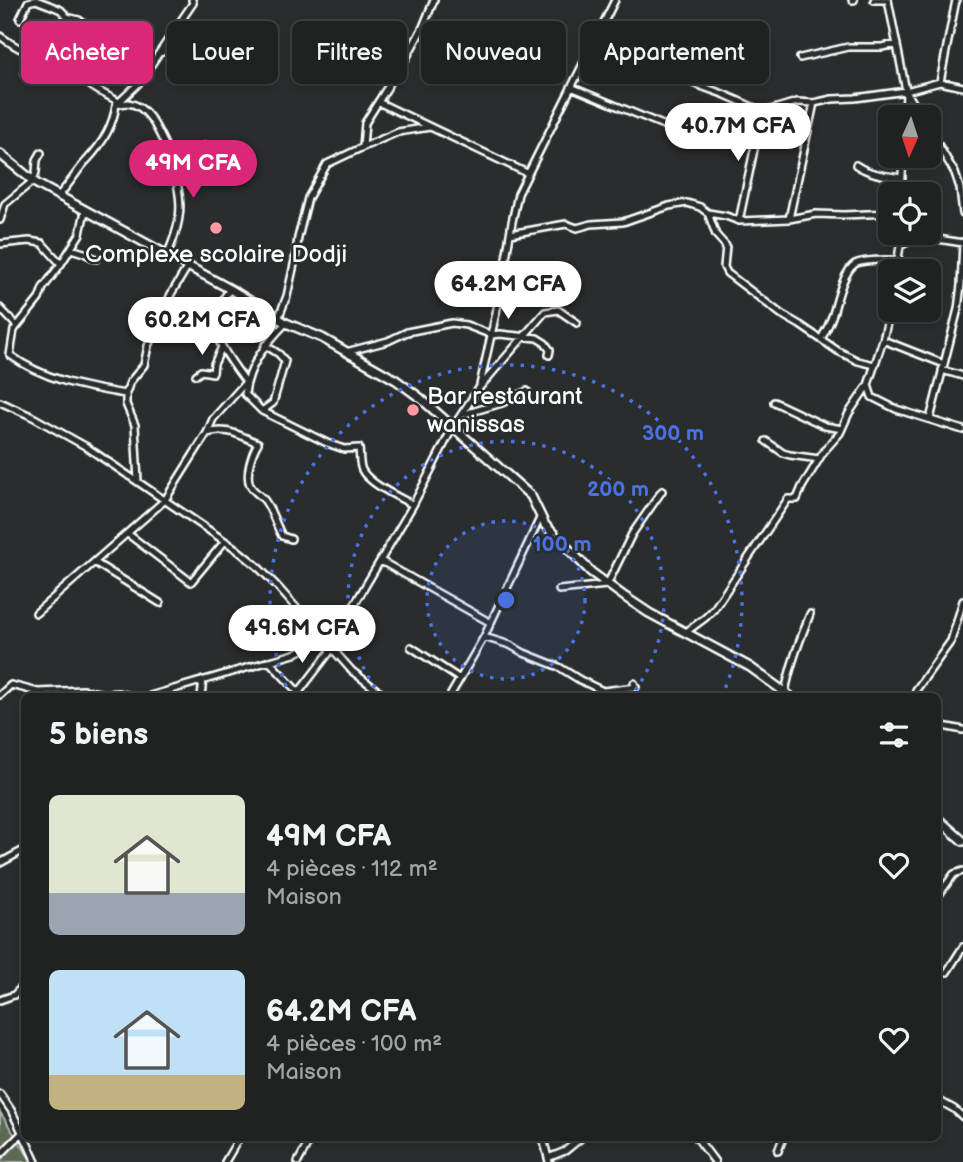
<!DOCTYPE html>
<html lang="fr">
<meta charset="utf-8">
<style>
:root{--surface:#202222;--page:#2d2f2f;--text:#f1f3f6;--muted:#a2a4a5;--line:#3d3f40;--accent:#db2777}
body{margin:0;font-family:"Balsamiq Sans",sans-serif;background:var(--page);color:var(--text);height:100vh;display:flex;flex-direction:column;font-size:26px;white-space:nowrap}
*{box-sizing:border-box;margin:0}
p{font-size:23px;color:var(--muted)}
.icon{flex:none;width:38px;height:38px;fill:none;stroke:currentColor;stroke-width:2;stroke-linecap:round;stroke-linejoin:round}
.map{position:relative;flex:1;overflow:hidden}
.panel{position:absolute;left:21px;top:693px;width:920px;height:448px;display:flex;flex-direction:column;background:var(--surface);border-radius:10px;box-shadow:0 4px 10px #0003,0 0 0 2px var(--line)}
.panel>*{flex:none}
.top-card{position:absolute;left:21px;top:21px;width:922px;height:63px;display:flex;gap:14px}
.needle{width:46px;rotate:183deg}
.buttons{position:absolute;left:878px;top:105px;display:grid;gap:14px}
.buttons a{display:grid;place-items:center;width:63px;height:63px;border-radius:10px;background:var(--surface);box-shadow:0 4px 10px #0003,0 0 0 2px var(--line);font-size:35px}
.price{position:absolute;translate:-50% -60px;padding:0 16px;border-radius:24px;background:#fff;color:#222;font-size:23px;line-height:46px;filter:drop-shadow(0 2px 4px #0008)}
.price::after{content:'';position:absolute;left:50%;top:42px;width:21px;height:16px;margin-left:-10px;background:inherit;clip-path:polygon(0 0,100% 0,50% 100%)}
.price.active{background:var(--accent);color:#fff}
ul{padding:0;list-style:none}
li{display:flex;align-items:center;gap:21px;height:175px;padding:0 28px}
li span{display:grid;place-items:center;flex:none;width:196px;height:140px;border-radius:10px;color:#555}
li>.icon{margin-inline-start:auto}
span .icon{width:84px;height:84px;fill:#fffc;stroke-width:1}
li b{font-size:30px}
h2{display:flex;justify-content:space-between;align-items:center;height:84px;padding:0 28px;font-size:30px}
.chip{padding:0 24px;border-radius:10px;background:var(--surface);box-shadow:0 4px 10px #0003,0 0 0 2px var(--line);font-size:24px;line-height:63px}
.chip.active{background:var(--accent);color:#fff}
.map>svg:first-child{display:block}
.green{fill:#5a6a53;stroke:#acb4a9;stroke-width:2}
.lines{fill:none;stroke-linecap:round;stroke-linejoin:round}
.minor-casing{stroke:#fff;stroke-width:10}
.secondary-casing{stroke:#fff;stroke-width:12}
.minor{stroke:#2a2d2e;stroke-width:5}
.secondary{stroke:#2a2d2e;stroke-width:7}
.ring{fill:none;stroke:#4a71e0;stroke-width:3.5;stroke-dasharray:3.5 7}
.poi-dot{fill:#ff9aa2;stroke:#2a2d2e;stroke-width:2.5}
.labels{text-anchor:middle;stroke-width:5;stroke-linejoin:round;paint-order:stroke}
.poi-label{font-size:24px;fill:#fff;stroke:#2a2d2e}
.centre{fill:#4a71e0;stroke:#2a2d2e;stroke-width:3.5}
.ring-label{font-size:21px;text-anchor:middle;font-weight:bold;fill:#4a71e0;stroke:#2a2d2e;stroke-width:5;stroke-linejoin:round;paint-order:stroke}
</style>
<div class="map">
<svg width="963" height="1162" viewBox="0 0 963 1162">
<rect width="100%" height="100%" fill="#2a2d2e"/>
<filter id="ink" filterUnits="userSpaceOnUse"><feTurbulence type="fractalNoise" baseFrequency=".0143" numOctaves="2"/><feDisplacementMap in="SourceGraphic" scale="14" xChannelSelector="R" yChannelSelector="G"/><feConvolveMatrix kernelMatrix="1 2 1 2 8 2 1 2 1" color-interpolation-filters="sRGB"/></filter>
<g filter="url(#ink)">
<path class="green" d="M0,1112L32,1162H0Z"/>
<g class="lines">
<g class="minor-casing">
<path id="minor" d="M852,0H854
M874,0H888
M888,0L906,91L905,117
M20,19L28,2L36,0L49,5L61,10L67,17L79,20L88,27L100,31L125,48L129,57
M0,36C9,42 19,50 29,52L32,60
M593,43L651,68L723,94L764,112L797,102L814,103L832,99L855,98L906,91L922,117
M159,53L166,51L191,49L216,42L228,43L246,51
M800,58L848,47H882L897,44
M25,74L26,64L32,60L39,61L83,79C93,90 106,94 117,101L116,105C120,104 124,103 128,103C152,106 161,140 171,157
M940,82L956,0
M571,87L663,125L675,128L697,140
M906,91L940,82L963,87
M378,102L527,173
M929,129L955,173L960,188L963,214
M363,147L398,132L430,127
M856,165C869,174 886,176 902,178
M901,194L903,156
M59,195C70,184 77,170 88,159C102,144 113,126 116,105L138,84L193,3L192,0
M85,211L80,234L61,264L43,288L39,299L14,330L10,355C44,380 84,387 125,394
M708,213L726,216L739,221L789,219L814,103
M789,219L816,214L844,215L891,213
M0,220L5,204L33,181L36,172L37,160L41,153
M739,221L759,126L764,112
M916,233L919,236L963,243
M510,234L566,224L577,228L591,224L623,222L669,206L687,203L700,207L708,213L716,235L726,246L724,267L727,273L781,314L800,325L838,351L858,361L874,365
M0,244L29,241L42,243L61,264
M900,246L919,236
M71,249L84,253L96,259
M167,255C185,215 182,199 171,157C181,150 194,152 205,146
M896,271L900,246V233
M230,289C224,297 214,314 214,324C214,340 237,370 246,382
M0,308L17,326
M278,319L287,296L295,260L298,238L308,198L327,164L363,147L365,123L387,88L393,73L403,64L423,27L434,0
M286,323C266,343 248,366 245,394L262,411L327,443L344,449L359,448C360,455 359,464 362,470C369,484 399,497 413,505
M821,339C826,331 830,323 833,314C837,301 843,272 855,264C863,259 888,260 898,260
M883,340L944,364
M346,352L388,341L407,332L452,323L466,325L492,335L500,334L537,338L545,343L550,350L549,355
M942,370L963,376
M196,375L201,371L213,373L214,364L222,347
M480,385L500,295L512,222L518,194L615,0
M868,385L872,397L896,409L963,430
M0,402L31,416L85,446L235,548L256,565L276,585L352,671L385,696
M774,402L825,426L842,429
M262,411L273,403L285,361L279,354L265,345
M461,415L502,403L527,391
M930,419L958,309L961,285L963,242
M207,433C228,427 238,435 258,443C252,453 245,474 250,485C253,492 261,495 265,501C272,511 276,525 282,536L291,539
M766,441L783,453L790,455L819,459
M138,482L135,425L126,404V393L130,382L144,365L148,346L171,294L188,266
M128,534L191,582L225,541
M381,561L491,623
M94,562L160,603
M559,590L607,585L632,534L662,491
M36,613L165,500L207,433L213,419L246,382
M686,632L705,618L714,609L788,499H797L802,487L824,451L840,433L849,413L868,385L883,340L891,306
M484,637L510,645L524,653L559,667L580,680L603,691L636,687L634,683
M313,644L322,642L330,646L413,505L453,427L479,388L545,312L558,310L577,323
M411,647L460,679
M269,661L298,692
M785,693C790,665 800,640 810,614
M0,695L11,685L38,692L83,690L104,694L119,693L131,696
M150,696L294,654L313,644L319,634
M201,696L203,680
M296,696L332,649
M450,696L484,637L541,516
M915,696L916,690L951,641L963,601
M938,725L963,730
M0,863L24,850
M938,896L954,874L963,871
M947,972L963,947
M0,1000L14,995L24,985
M0,1094L11,1110L24,1136
M938,1100L954,1109L963,1117
M25,1138L36,1162
M543,1138L549,1162
M697,1138L715,1162
M778,1151L783,1138
M0,1155L24,1131
M548,1158L565,1151L581,1138
M225,1162L239,1138
M298,1162L311,1138"/>
</g>
<g class="secondary-casing">
<path id="secondary" d="M0,154L37,184L230,289L286,323L322,338L396,380L419,397L531,496L545,525L591,572L625,597L649,613L750,667L790,696
M938,819L963,841"/>
</g>
<use href="#minor" class="minor"/>
<use href="#secondary" class="secondary"/>
</g>
</g>
<circle cx="506" cy="600" r="79" fill="#4a71e0" fill-opacity=".12"/>
<g class="ring">
<circle cx="506" cy="600" r="79"/>
<path d="M381 696A158 158 0 1 1 631 696"/>
<path d="M290 696A236 236 0 1 1 722 696"/>
</g>
<g class="poi-dot">
<circle cx="216" cy="228" r="7"/>
<circle cx="413" cy="410" r="7"/>
</g>
<g class="labels">
<g class="poi-label">
<text x="216" y="262">Complexe scolaire Dodji</text>
<text x="427" y="404" text-anchor="start">Bar restaurant<tspan x="427" dy="28">wanissas</tspan></text>
</g>
</g>
<circle cx="506" cy="600" r="10" class="centre"/>
<g class="ring-label">
<text x="673" y="440">300 m</text>
<text x="618" y="496">200 m</text>
<text x="562" y="551">100 m</text>
</g>
</svg>
<div class="buttons">
<a><svg class="needle" viewBox="-14 -14 28 28"><path d="M0-13l5 13h-10z" fill="#e53935"/><path d="M0 13l5-13h-10z" fill="#a2a4a5"/></svg></a>
<a><svg class="icon" aria-label="locate" viewBox="0 0 24 24"><circle cx="12" cy="12" r="6"/><path d="M12 2v4M12 18v4M2 12h4M18 12h4"/></svg></a>
<a><svg class="icon" aria-label="layers" viewBox="0 0 24 24"><path d="M12 4l9 5-9 5-9-5zM3 14l9 5 9-5"/></svg></a>
</div>
<b class="price" style="left:738px;top:163px">40.7M CFA</b>
<b class="price active" style="left:193px;top:200px">49M CFA</b>
<b class="price" style="left:508px;top:321px">64.2M CFA</b>
<b class="price" style="left:202px;top:357px">60.2M CFA</b>
<b class="price" style="left:302px;top:665px">49.6M CFA</b>
<div class="top-card">
<a class="chip active">Acheter</a>
<a class="chip">Louer</a>
<a class="chip">Filtres</a>
<a class="chip">Nouveau</a>
<a class="chip">Appartement</a>
</div>
<section class="panel">
<h2>5 biens<svg class="icon" aria-label="filters" viewBox="0 0 24 24"><path d="M4 7h16M4 17h16"/><circle cx="9" cy="7" r="2"/><circle cx="15" cy="17" r="2"/></svg></h2>
<ul>
<li><span style="background:linear-gradient(#dfe7d0 70%,#9aa5b1 0)"><svg class="icon" aria-label="home" viewBox="0 0 24 24"><path d="M3 11l9-7 9 7M6 9v11h12V9"/></svg></span><div><b>49M CFA</b><p>4 pièces · 112 m²</p><p>Maison</p></div><svg class="icon" aria-label="heart" viewBox="0 0 24 24"><path d="M12 20l-8-8c-3-5 5-10 8-4 3-6 11-1 8 4z"/></svg></li>
<li><span style="background:linear-gradient(#bfe0f5 75%,#c2b280 0)"><svg class="icon" aria-label="home" viewBox="0 0 24 24"><path d="M3 11l9-7 9 7M6 9v11h12V9"/></svg></span><div><b>64.2M CFA</b><p>4 pièces · 100 m²</p><p>Maison</p></div><svg class="icon" aria-label="heart" viewBox="0 0 24 24"><path d="M12 20l-8-8c-3-5 5-10 8-4 3-6 11-1 8 4z"/></svg></li>
</ul>
</section>
</div>
